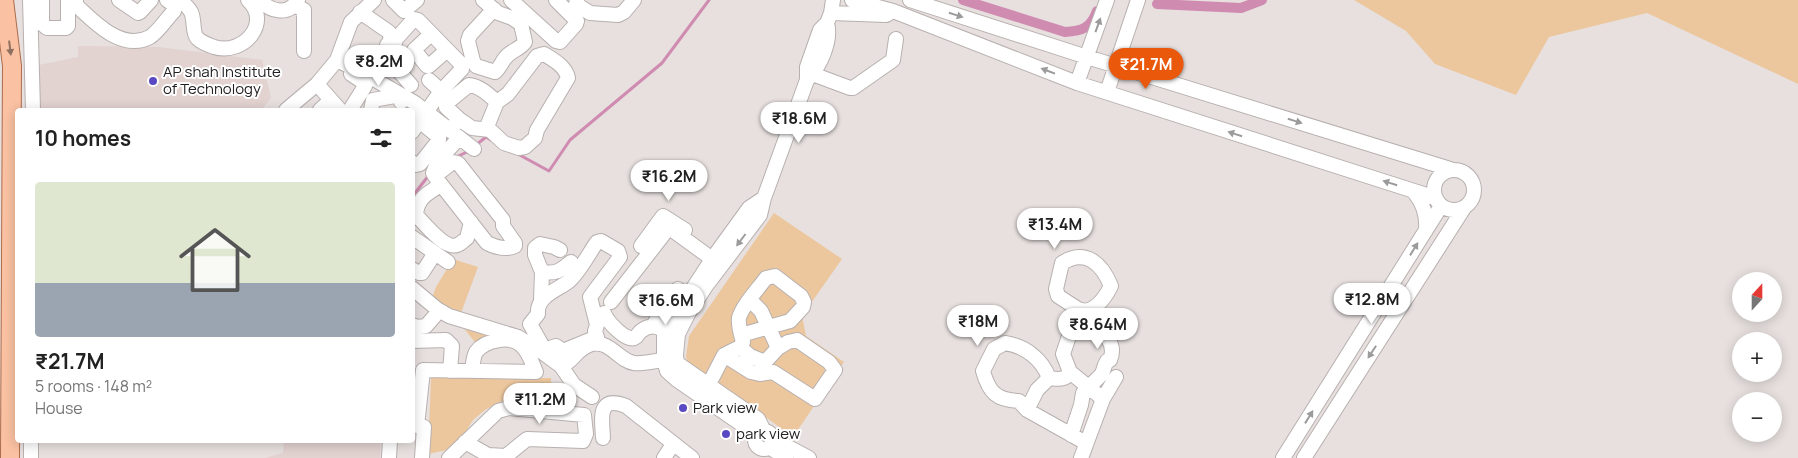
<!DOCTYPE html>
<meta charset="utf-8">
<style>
:root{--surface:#fff;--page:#f2f2f2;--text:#222;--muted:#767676;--accent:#ea580c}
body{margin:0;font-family:Manrope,sans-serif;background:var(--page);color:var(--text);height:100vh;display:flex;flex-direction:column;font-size:19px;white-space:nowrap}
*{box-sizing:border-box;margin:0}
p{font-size:16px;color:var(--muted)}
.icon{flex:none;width:28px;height:28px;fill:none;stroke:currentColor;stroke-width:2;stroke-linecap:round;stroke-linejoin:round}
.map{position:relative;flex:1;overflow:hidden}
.side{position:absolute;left:15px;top:108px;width:400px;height:335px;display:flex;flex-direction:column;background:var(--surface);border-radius:5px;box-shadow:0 2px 12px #0003}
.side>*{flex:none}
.needle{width:32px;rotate:21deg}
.tools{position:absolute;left:1732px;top:272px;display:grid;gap:10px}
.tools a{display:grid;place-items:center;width:50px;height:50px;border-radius:50%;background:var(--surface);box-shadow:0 2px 12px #0003;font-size:25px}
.price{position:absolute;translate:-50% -42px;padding:0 11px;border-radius:18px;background:#fff;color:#222;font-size:16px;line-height:32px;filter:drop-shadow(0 1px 2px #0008)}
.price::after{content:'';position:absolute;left:50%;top:30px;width:15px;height:11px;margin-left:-8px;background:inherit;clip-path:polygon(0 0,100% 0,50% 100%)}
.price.current{background:var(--accent);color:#fff}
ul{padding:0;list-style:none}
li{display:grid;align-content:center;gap:10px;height:265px;padding:0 20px}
li span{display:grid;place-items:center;height:155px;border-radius:5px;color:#555}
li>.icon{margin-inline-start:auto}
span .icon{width:90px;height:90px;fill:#fffc;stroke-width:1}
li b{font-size:21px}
h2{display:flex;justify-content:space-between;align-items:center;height:60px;padding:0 20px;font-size:21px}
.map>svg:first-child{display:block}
.built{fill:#e2d2d0}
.green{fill:#ecc79e}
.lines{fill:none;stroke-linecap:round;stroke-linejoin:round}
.stream{stroke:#d08bb1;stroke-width:3}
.canal{stroke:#d08bb1;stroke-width:10}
.minor-casing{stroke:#b7b0af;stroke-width:16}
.major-casing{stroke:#ac6d4c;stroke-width:20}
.minor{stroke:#fff;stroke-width:14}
.major{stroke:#fac1a2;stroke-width:18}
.oneway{fill:#9c9b9b}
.oneway2{fill:#8e7061}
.poi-dot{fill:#5949c2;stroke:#fff;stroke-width:2}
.labels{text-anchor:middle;stroke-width:4;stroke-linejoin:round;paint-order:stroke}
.poi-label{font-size:15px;fill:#222020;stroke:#fff;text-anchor:start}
</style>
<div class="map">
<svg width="1798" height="458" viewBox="0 0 1798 458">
<rect width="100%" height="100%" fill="#e7e0df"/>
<path class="built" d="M78,46L158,47L262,60L271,98L261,110H40L39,65L78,57Z
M284,440H381L380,458H265L283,453Z"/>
<path class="green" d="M1354,0H1798V84L1647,13L1549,37L1516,95L1435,64L1406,31Z
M774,213L842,259L802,316L806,336L844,362L793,437L717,382L688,366L686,356L689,336Z
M453,259L478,267L461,313L440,306L433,295L436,287Z
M462,326L494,334L478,346Z
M431,378H551V401H502L485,410L473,420L460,441L452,449L428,454Z"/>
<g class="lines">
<path class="stream" d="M476,145L486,137L491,140
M516,153L549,171L570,140L662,63L709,0
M454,158L467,152
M412,197L429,175"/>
<path class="canal" d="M963,0L1065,32C1082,31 1091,28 1097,11
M1157,4L1241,8L1262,0"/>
<g class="minor-casing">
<path id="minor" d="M30,0L33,110
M42,0V24L47,28H66L68,26V0
M76,0V5C94,22 122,52 150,37C159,31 167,18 174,11L175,6L167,0
M119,0L138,13L140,12L151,0
M181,0C184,4 189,8 191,12C195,20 192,32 197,38C202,43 208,45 214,47C244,56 272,22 248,0
M260,0C271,12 288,16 298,0
M374,0L351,22L337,60L367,75L415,103L474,149
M393,0L404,11L417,0
M483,0L498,13L512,18L521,24L525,42C520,49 513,50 508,55C502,60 501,67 495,72L476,66L473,61L468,41L470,35L494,9
M511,0L556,41L560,42L576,24L577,21L556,0
M577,0L576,4L590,13L618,15L624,12L634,0
M852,0L893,11L1077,83L1436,198
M910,0L1087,57L1450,169
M294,5L304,10V51
M360,12L389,32L391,40L387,45
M831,13L886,15L888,14
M431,34L414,50L427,66H429L447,50
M807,72L850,88H853L893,60L896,39
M808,79C820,66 832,41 827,23
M429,80L441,91
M1077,83L1107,0
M317,84L340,110
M411,85L390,61L396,39L414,19L418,20L462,65V69L441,91L412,132
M1107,92L1138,0
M286,110L317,84L337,60
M320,110L331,100
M350,110L365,86L363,82L351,74
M371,110L373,100L395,96L400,99L401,102
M412,115L439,137V140L420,164L416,165L412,162
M486,129L497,102
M450,131L459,119L472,128L490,130L504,143L519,148L525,147L535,138L537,130L568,78C566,67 554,60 544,54L537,56L508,94L497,102C489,95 480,86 469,85L448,102L446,107L459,119
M1434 190a20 20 0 1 1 40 0a20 20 0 1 1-40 0Z
M435,176L453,162L458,163L503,220V226L515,243V246C506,250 495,247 487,243L436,178L433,173L438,161L459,138
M441,185C428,193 417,198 416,215C424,223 445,250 457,245C461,244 464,240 467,238L471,222
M1413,191C1423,203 1427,214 1426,230
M412,237L448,262
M641,246L663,216L685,230
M412,269L419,273H422L435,253
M542,272C556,274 560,271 571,262
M412,288L437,309L449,316L518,337L538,349L561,366C574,362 576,348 592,344C610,340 619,361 634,363C642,364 665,360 672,357
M541,300L542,272L535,255V248L540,244L554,247L560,250
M750,300L761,311L778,348
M611,302L667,230L671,229L719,264
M1085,311C1097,309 1106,296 1111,286C1102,264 1086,248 1062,263L1056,289L1058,296L1078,309L1085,311L1069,336L1063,354L1070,372L1103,399
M604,313C607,321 627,344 636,337C638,335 639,332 641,331C652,322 662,328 672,336
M412,325L417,327L426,326L439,311
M653,326L662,310L678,289
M597,337L563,351L556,346L547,349L543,347L530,324L538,314C536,296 558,290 569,281C579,273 589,253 597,242L601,241L618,251L620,257L590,297L597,325L595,331L599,344
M412,341L446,340L452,346L450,371
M740,347L743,342C741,335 738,326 739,318C742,306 758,289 766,278L775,276L801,296L804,302L803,307L790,321L741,335
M561,366L574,385L592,397
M1070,372C1065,381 1058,379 1049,378C1042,359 1025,346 1005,343L994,349L983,371C989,393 997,400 1019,401L1027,410L1086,443
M709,384L724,355L751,372L760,374L773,372L815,399L835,370L829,362L797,340L788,342L778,348L765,362L750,356L740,347L724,355
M1027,410L1037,390L1049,378
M412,425L424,427L422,458
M417,426L423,370L536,372C532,363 529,352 521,345C510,335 485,340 476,352C473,357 473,365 472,371
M764,431L758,419L677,363L676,355L678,334L688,314L706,286L760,215L764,198L807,80V67L820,30L827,23L831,13L833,0
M755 440a9 9 0 1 1 18 0a9 9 0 1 1-18 0Z
M757,435L677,380L667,371L664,360V335L666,330L712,259L749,208L764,198
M1071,435L1081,405L1083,393L1102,374L1105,365L1107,361L1110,360C1119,339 1096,328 1082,316
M603,438C602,418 597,395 626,406L692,458
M773,439L809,458
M769,447L786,458
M31,458V440
M389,458L390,440
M449,458L498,411L509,408L584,415L586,434L583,441L527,439L506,456L488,455L465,442
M664,458L673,444
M1081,458L1103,399L1116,377
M1283,458L1441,206
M1304,458L1464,208"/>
</g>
<g class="major-casing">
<path id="major" d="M4,0L12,66L10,458"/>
</g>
<use href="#minor" class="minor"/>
<use href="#major" class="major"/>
</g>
<defs><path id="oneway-solid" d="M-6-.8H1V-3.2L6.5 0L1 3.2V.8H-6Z" transform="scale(1.25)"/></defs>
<g class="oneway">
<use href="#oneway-solid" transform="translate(956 15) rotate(18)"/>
<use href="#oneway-solid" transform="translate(1098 25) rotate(-70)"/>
<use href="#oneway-solid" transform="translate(1048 71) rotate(-159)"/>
<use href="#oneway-solid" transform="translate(1295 121) rotate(17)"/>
<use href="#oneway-solid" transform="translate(1235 134) rotate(-162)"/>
<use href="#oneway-solid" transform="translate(1390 183) rotate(-162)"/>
<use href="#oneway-solid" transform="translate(741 240) rotate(127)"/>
<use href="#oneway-solid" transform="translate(1414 249) rotate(-58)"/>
<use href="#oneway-solid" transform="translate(1372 352) rotate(123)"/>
<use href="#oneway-solid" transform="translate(1309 417) rotate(-58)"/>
</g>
<use class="oneway2" href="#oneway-solid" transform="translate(10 48) rotate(83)"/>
<g class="poi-dot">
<circle cx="153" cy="81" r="5"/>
<circle cx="683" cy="408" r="5"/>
<circle cx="726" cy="434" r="5"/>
</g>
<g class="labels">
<g class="poi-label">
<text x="163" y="77">AP shah Institute<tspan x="163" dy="17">of Technology</tspan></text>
<text x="693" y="413">Park view</text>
<text x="736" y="439">park view</text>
</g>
</g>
</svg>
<div class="tools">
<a><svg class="needle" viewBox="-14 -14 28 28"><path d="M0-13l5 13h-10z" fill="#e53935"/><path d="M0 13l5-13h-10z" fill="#767676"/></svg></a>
<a>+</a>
<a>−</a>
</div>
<b class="price" style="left:379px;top:87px">₹8.2M</b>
<b class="price current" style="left:1146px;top:90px">₹21.7M</b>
<b class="price" style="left:799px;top:144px">₹18.6M</b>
<b class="price" style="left:669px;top:202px">₹16.2M</b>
<b class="price" style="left:1055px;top:250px">₹13.4M</b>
<b class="price" style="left:1372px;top:325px">₹12.8M</b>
<b class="price" style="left:666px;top:326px">₹16.6M</b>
<b class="price" style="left:978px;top:347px">₹18M</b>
<b class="price" style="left:1098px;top:350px">₹8.64M</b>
<b class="price" style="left:540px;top:425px">₹11.2M</b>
<section class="side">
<h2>10 homes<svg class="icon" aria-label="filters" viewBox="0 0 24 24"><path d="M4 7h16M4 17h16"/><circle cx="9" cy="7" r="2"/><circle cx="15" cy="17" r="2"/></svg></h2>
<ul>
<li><span style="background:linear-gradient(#dfe7d0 65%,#9aa5b1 0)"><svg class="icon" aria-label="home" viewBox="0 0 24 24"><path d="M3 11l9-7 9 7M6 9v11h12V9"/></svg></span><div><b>₹21.7M</b><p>5 rooms · 148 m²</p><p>House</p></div></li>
</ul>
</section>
</div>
